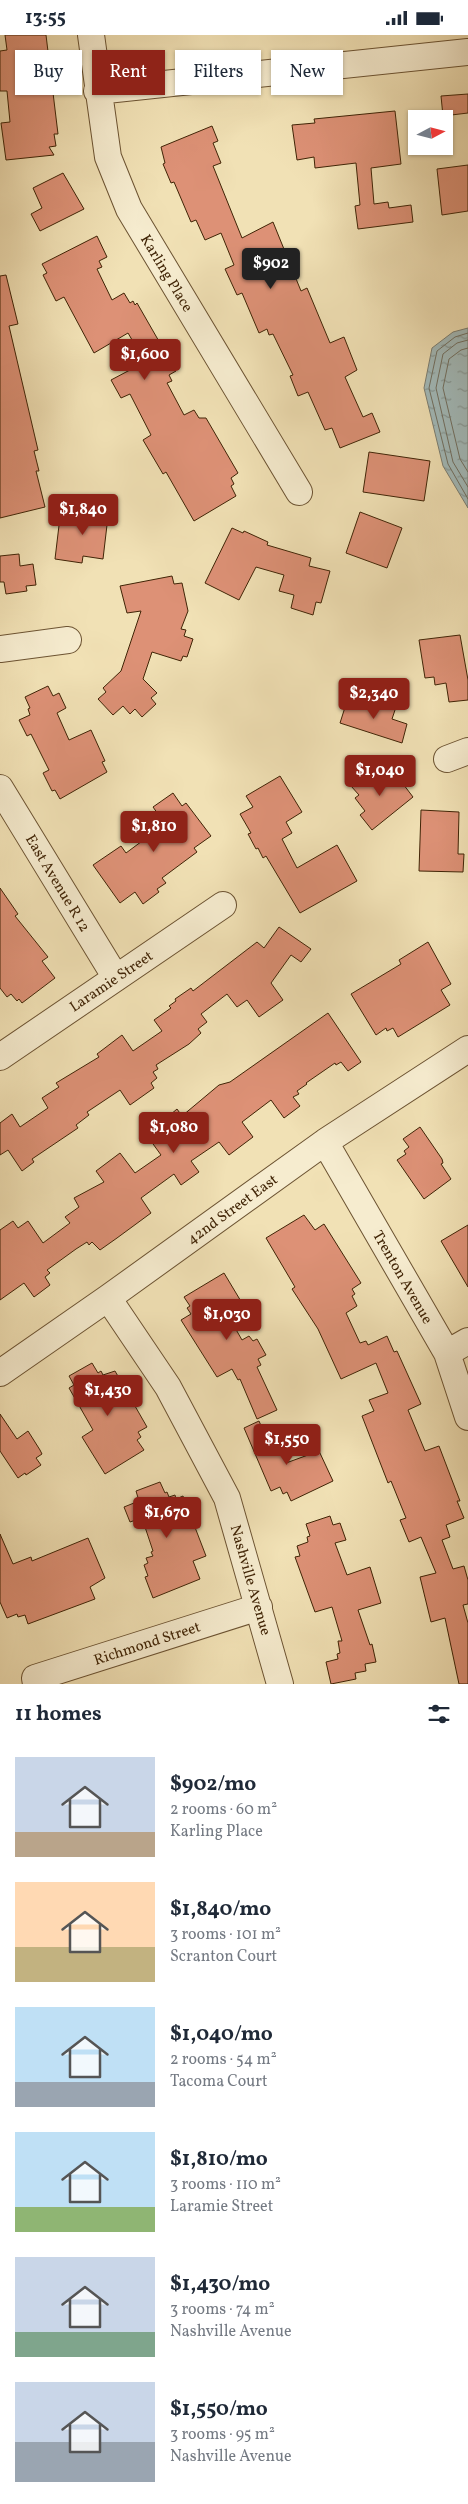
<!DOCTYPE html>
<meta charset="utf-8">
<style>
:root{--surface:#fff;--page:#f6f6f7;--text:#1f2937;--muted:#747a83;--accent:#8f2418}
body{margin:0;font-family:Vollkorn,serif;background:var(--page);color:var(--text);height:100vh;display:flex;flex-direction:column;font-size:19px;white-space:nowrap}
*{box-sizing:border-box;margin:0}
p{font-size:16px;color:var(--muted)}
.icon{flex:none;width:28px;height:28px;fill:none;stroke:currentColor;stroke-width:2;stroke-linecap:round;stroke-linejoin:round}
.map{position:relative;height:1649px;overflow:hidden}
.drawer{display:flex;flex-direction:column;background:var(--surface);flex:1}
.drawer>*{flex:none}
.guide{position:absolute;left:15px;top:15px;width:439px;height:45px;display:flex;gap:10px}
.needle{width:32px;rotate:83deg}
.fabs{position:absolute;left:408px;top:75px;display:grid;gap:10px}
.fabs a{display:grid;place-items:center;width:45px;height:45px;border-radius:0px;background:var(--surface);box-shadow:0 1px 4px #0004;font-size:25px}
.price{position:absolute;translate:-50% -42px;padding:0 11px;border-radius:5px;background:var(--accent);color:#fff;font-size:16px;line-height:32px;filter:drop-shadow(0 1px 2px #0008)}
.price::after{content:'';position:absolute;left:50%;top:30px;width:15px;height:11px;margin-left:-8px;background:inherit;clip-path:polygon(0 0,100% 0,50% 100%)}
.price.active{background:#222;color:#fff}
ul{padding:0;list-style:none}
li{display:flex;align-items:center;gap:15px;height:125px;padding:0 15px}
li span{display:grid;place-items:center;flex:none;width:140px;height:100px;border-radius:0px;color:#555}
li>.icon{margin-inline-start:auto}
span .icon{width:60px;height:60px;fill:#fffc;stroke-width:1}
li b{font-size:21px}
h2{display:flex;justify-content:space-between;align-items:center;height:60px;padding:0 15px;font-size:21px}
.pill{padding:0 18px;border-radius:0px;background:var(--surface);box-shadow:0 1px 4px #0004;font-size:18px;line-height:45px}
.pill.active{background:var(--accent);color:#fff}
.status{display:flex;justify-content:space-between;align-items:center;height:35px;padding:0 25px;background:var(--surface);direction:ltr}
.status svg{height:14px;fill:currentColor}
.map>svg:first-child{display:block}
.water{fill:url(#water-ripples);stroke:#7b7e72}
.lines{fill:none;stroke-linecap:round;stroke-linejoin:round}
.shore{stroke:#716f60;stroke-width:1}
.building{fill:#dd9176;stroke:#402406}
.minor-casing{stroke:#6c5332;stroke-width:28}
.minor{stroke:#f6eccf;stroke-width:26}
.labels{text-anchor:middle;stroke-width:4.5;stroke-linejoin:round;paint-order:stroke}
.street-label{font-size:15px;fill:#402406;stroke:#f6eccf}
</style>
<div class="status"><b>13:55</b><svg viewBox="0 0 49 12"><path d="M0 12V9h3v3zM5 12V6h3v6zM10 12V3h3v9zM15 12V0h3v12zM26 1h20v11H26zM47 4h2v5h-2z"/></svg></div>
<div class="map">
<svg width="468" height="1649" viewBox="0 0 468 1649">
<defs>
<pattern id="water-ripples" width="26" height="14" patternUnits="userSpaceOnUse" patternTransform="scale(1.25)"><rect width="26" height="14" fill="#a2baba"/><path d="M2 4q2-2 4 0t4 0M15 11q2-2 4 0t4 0" fill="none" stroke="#859795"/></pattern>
</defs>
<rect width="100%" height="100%" fill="#f1e1b5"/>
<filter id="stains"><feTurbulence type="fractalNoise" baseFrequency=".004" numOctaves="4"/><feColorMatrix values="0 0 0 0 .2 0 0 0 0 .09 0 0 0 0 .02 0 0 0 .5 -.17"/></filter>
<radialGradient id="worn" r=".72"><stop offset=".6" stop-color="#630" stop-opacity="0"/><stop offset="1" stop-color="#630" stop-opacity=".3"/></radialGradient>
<path class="water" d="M468,293V473L443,431L424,353L432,313L453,297Z"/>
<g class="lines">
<path class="shore" d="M468,298L455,302L437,316L429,353L448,429L468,464
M468,305L457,308L443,319L436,353L453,427L468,452
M468,313L461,315L449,324L443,353L460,424L468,437"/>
</g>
<path class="building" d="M5,0H46L58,99H54L56,111L49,112L54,120L6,125L1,88L10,87L7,56H0V16L7,15Z
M468,59V78L443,81L441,61Z
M395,76L401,129L371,133L374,169L388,167L389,173L411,170L413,187L358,194L355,171L360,170L356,128L315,133L314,122L297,125L292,90L315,88L314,84Z
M212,91L218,106L213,108L221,128L213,131L242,203L273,187L301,256L307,253L330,308L344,302L357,335L345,342L363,382L372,378L380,397L340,413L332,393L325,395L308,357L298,361L290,341L293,340L273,299L269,300L267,294L259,298L242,258L237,260L225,234L234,230L221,198L205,205L196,185L191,187L174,147L171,148L163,129L165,128L161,112Z
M468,130V176L442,180L437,134Z
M63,138L84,174L40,196L31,179L42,173L33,153Z
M97,201L107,222L99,226L102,232L97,234L112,265L124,258L130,268L133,266L135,270L137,268L176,336L169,340L172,346L167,348L184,380L194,375L199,383H206L238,438L231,443L234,449L231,451L236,461L194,486L166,437L163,439L143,405L151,400L130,359L121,363L111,345L145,327L128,298L94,318L64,262L56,266L43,240L47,238L42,229Z
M6,240L18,289L9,291L38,415L34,416L39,436H36L45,472L0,483V241Z
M369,417L430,426L424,466L363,457Z
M91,470L109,473L103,524L83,521L82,528L55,524L60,482L78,485L79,480L89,481Z
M360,477L402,493L387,533L346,518Z
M232,493L243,498L244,496L268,507L267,510L311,523L309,531L330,536L321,568L316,567L313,580L291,573L294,560L279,556L284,540L256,532L239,565L205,548Z
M19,519L20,531L33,529L36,550L26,551L27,556L6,559L4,547H0V521Z
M172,541L174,549L182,548L188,576L181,594L186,595L184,601L193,604L187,622L183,621L181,626L152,617L143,644L157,658L151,663L156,669L142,682L135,674L130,679L123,671L113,680L98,664L106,657L103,653L121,636L141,576L127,578L120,551Z
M460,600L468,645V665L449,667L446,648L435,650L434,642L425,643L419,605Z
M48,651L53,661L59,658L66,673L57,678L69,705L91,695L105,726L102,727L107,737L60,764L55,755L52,756L43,738L49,735L31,699L27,701L19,685L30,680L28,674L30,673L25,662Z
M373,665L396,672L392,684L407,689L402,708L340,688L347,666L365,672L367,666L372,667Z
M371,734L379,744L381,742L384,745L394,737L413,762L372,795L360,780L365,776L355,763L359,760L351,751Z
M280,741L302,777L286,787L292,798L282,804L297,833L337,810L357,846L300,878L266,821L263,823L258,813L256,814L248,799L251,798L240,779L253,772L246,761Z
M173,758L182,771L186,768L211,801L194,813L197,817L162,843L166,848L157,854L159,857L143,869L135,857L120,868L93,830L121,811L126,818L165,789L153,772Z
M421,775L459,777L458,819H464L463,837L419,836Z
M0,853L18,879L15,881L48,922L42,926L55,943L22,968L19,964L17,966L11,959L7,962L0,953Z
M279,892L311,914L301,927L291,920L271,948L283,965L259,982L247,965L237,972L227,959L201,979L207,987L198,994L201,998L189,1009L156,1030L158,1034L153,1037L157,1043L151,1048L154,1053L130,1070L120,1055L87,1077L89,1080L76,1090L78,1093L32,1124L34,1127L22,1136L8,1115L0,1120V1088L12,1079L20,1092L48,1073L42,1063L59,1052L56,1048L99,1022L97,1019L122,1000L133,1016L162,996L154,985L171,973L169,971L176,966L175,964L191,953L193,956L257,907L264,913Z
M428,907L451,949L441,955L450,970L398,1002L393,993L387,996L386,993L376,1000L351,959L401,929L399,925Z
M328,978L361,1027L348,1036L341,1027L336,1030L335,1028L306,1048L307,1049L297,1056L299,1059L293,1062L300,1071L284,1083L271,1065L242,1087L253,1102L229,1120L219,1107L191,1126L199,1137L181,1150L174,1139L141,1163L151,1178L117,1203L100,1215L92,1207L89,1210L87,1207L76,1214L47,1235L50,1238L45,1242L50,1250L34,1262L24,1248L0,1265V1195L13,1186L18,1193L28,1186L43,1208L70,1188L65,1182L79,1172L74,1163L104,1147L96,1136L120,1118L135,1138L161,1120L148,1102L158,1096L156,1092L177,1074L182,1081L219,1050L230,1047Z
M420,1092L442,1124L443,1128L441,1129L451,1144L424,1164L397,1125L406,1119L404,1116L409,1112L403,1104Z
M304,1180L315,1195L324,1189L361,1248L352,1254L355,1259L352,1261L357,1271L346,1278L360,1308L366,1306L368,1310L387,1301L394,1317L397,1316L421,1369L408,1375L425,1416L439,1411L460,1466H457L464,1483L446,1490L450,1502L442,1505L453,1534L464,1531L468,1545V1569L463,1570L468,1588V1649H459L445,1583L431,1587L420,1542L436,1538L421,1502L409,1507L400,1485L406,1483L391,1446L388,1448L362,1381L374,1376L369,1365L388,1358L376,1328L341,1344L318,1294L292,1254L295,1252L266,1203Z
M468,1190V1252L441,1206Z
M224,1238L242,1268L226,1277L242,1305L249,1301L253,1306L257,1304L266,1320L258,1324L261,1330L257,1332L277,1375L257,1384L240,1344L238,1345L232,1334L217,1342L181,1285L191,1279L187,1273L190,1271L184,1262Z
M92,1328L98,1338L101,1336L103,1340L115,1336L147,1392L138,1397L141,1402L137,1405L144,1415L105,1439L82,1402L93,1395L69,1353L74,1350L69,1341Z
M0,1379L17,1404L28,1396L40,1415L42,1419L36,1423L41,1430L26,1440L25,1438L18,1443L0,1416Z
M259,1386L268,1407L275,1404L286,1428L319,1416L333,1446L291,1466L287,1457L283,1459L280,1452L271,1456L244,1393Z
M160,1447L165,1458L167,1457L169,1462L175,1460L176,1464L183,1461L206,1521L193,1526L200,1544L153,1563L145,1542L148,1541L144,1530L148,1528L146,1523L153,1521L151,1517L153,1516L142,1483L130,1487L124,1472L139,1466L136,1456Z
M330,1481L333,1490L340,1488L346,1505L335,1508L347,1540L370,1532L381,1568L358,1575L370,1610L372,1609L376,1627L365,1629L366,1636L355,1638L356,1644L331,1649L326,1627L338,1624L337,1619L340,1618L338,1606H342L332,1572L315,1577L295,1522L300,1521L297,1511L308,1507L307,1502L310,1501L306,1489Z
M0,1499L13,1529L31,1522L32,1526L88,1503L105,1543L90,1552L95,1564L28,1589L25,1580L18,1582L17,1579L7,1583L0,1567Z"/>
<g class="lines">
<g class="minor-casing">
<path id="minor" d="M91,0L108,122L129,174L299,457
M97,56L468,17
M0,614L68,605
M447,724L468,716
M0,753L116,943
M0,1022L223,870
M325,1107L447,1318L468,1382
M108,1263L168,1352L227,1463L280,1649
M447,1318L468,1306
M0,1338L108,1263L325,1107L468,1014
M36,1649L35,1643L259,1572"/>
</g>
<use href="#minor" class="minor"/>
</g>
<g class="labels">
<g class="street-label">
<text transform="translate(167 238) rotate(59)" y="5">Karling Place</text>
<text transform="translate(58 848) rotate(59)" y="5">East Avenue R 12</text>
<text transform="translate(111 946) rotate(-34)" y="5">Laramie Street</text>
<text transform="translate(232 1174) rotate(-36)" y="5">42nd Street East</text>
<text transform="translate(403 1242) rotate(60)" y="5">Trenton Avenue</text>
<text transform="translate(251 1545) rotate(74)" y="5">Nashville Avenue</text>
<text transform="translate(147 1608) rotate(-18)" y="5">Richmond Street</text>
</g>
</g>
<rect width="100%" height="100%" filter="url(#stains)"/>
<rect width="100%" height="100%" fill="url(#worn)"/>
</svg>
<div class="fabs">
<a><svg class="needle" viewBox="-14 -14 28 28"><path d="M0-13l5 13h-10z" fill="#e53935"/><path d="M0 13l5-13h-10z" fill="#747a83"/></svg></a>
</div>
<b class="price active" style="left:271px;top:255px">$902</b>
<b class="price" style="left:145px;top:346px">$1,600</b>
<b class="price" style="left:83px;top:501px">$1,840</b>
<b class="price" style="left:374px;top:685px">$2,340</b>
<b class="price" style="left:380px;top:762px">$1,040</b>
<b class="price" style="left:154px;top:818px">$1,810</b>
<b class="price" style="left:174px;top:1119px">$1,080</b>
<b class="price" style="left:227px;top:1306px">$1,030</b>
<b class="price" style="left:108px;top:1382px">$1,430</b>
<b class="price" style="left:287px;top:1431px">$1,550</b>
<b class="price" style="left:167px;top:1504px">$1,670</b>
<div class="guide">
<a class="pill">Buy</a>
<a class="pill active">Rent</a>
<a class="pill">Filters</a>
<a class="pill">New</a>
</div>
</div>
<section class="drawer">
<h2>11 homes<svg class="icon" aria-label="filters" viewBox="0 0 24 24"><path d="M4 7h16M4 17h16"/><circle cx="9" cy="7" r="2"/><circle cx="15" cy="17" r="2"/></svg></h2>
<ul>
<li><span style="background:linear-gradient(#c9d6e8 75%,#b9a48a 0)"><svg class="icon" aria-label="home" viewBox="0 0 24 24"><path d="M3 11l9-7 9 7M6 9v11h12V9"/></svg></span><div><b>$902/mo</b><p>2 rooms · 60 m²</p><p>Karling Place</p></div></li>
<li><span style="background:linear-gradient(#ffd9b3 65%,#c2b280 0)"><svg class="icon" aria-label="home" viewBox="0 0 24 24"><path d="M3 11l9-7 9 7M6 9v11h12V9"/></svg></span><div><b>$1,840/mo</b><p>3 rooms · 101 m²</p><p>Scranton Court</p></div></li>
<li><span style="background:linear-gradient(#bfe0f5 75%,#9aa5b1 0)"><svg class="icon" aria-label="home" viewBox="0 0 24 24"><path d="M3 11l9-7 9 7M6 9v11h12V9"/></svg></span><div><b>$1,040/mo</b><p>2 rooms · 54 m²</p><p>Tacoma Court</p></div></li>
<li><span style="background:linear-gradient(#bfe0f5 75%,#8fb573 0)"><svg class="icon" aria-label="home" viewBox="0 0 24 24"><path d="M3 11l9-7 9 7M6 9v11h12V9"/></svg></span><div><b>$1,810/mo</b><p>3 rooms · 110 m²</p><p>Laramie Street</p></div></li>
<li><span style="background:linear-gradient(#c9d6e8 75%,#7fa58c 0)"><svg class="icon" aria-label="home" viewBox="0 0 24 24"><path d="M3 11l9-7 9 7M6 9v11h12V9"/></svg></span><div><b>$1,430/mo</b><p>3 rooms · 74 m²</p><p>Nashville Avenue</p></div></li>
<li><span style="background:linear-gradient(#c9d6e8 60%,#9aa5b1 0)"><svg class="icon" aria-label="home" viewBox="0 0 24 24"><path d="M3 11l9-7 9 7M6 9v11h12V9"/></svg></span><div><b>$1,550/mo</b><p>3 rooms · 95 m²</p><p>Nashville Avenue</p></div></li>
</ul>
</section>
